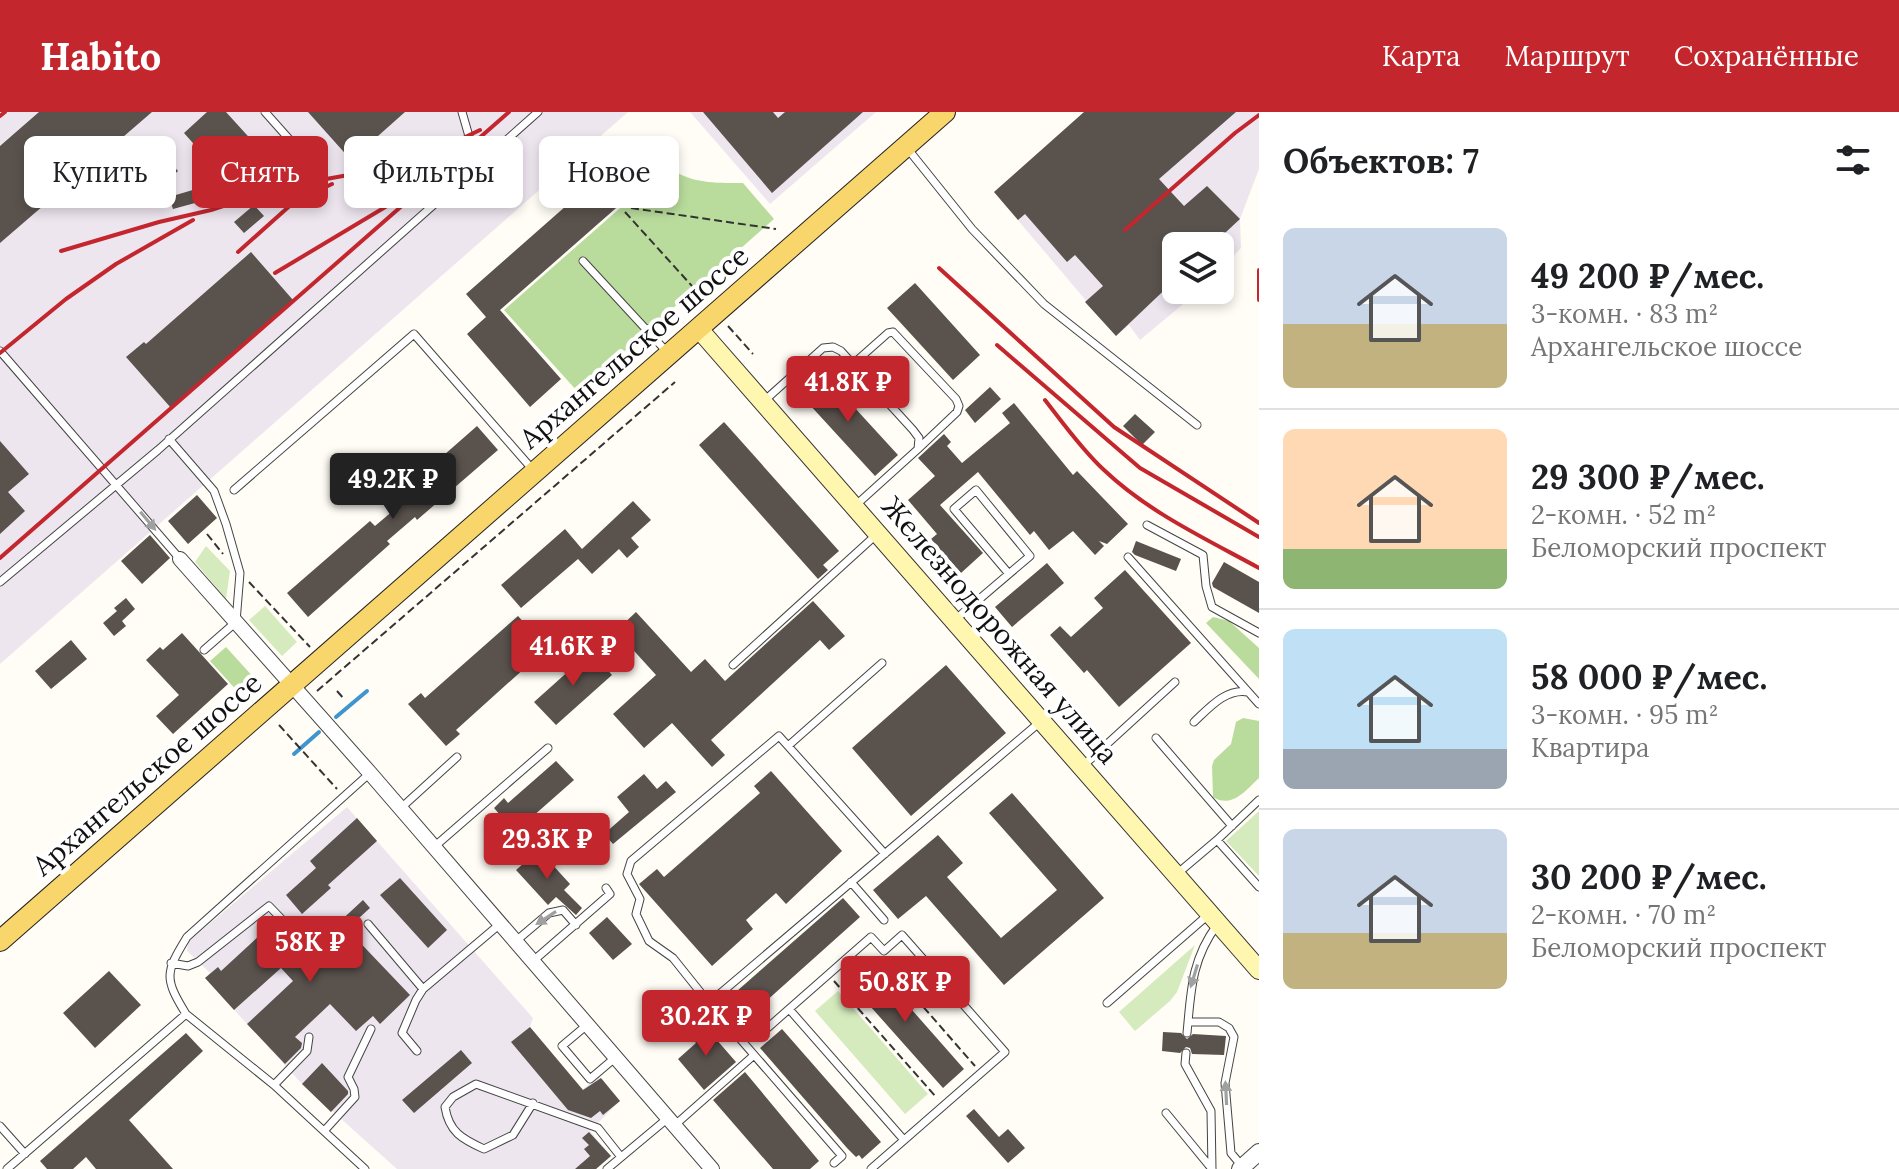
<!DOCTYPE html>
<html lang="ru">
<meta charset="utf-8">
<style>
:root{--surface:#fff;--page:#f2f2f2;--text:#202124;--muted:#757577;--line:#e0e0e0;--accent:#c4262e}
body{margin:0;font-family:Lora,serif;background:var(--page);color:var(--text);height:100vh;display:flex;flex-direction:column;font-size:30px;white-space:nowrap}
*{box-sizing:border-box;margin:0}
p{font-size:26px;color:var(--muted)}
.icon{flex:none;width:44px;height:44px;fill:none;stroke:currentColor;stroke-width:2;stroke-linecap:round;stroke-linejoin:round}
.map{position:relative;flex:1;overflow:hidden}
.sheet{display:flex;flex-direction:column;background:var(--surface);width:640px}
.sheet>*{flex:none}
.banner{position:absolute;left:24px;top:24px;width:760px;height:72px;display:flex;gap:16px}
.buttons{position:absolute;left:1162px;top:120px;display:grid;gap:16px}
.buttons a{display:grid;place-items:center;width:72px;height:72px;border-radius:12px;background:var(--surface);box-shadow:0 4px 12px #0003;font-size:40px}
.price{position:absolute;translate:-50% -68px;padding:0 18px;border-radius:8px;background:var(--accent);color:#fff;font-size:26px;line-height:52px;filter:drop-shadow(0 2px 4px #0008)}
.price::after{content:'';position:absolute;left:50%;top:48px;width:24px;height:18px;margin-left:-12px;background:inherit;clip-path:polygon(0 0,100% 0,50% 100%)}
.price.selected{background:#222;color:#fff}
ul{padding:0;list-style:none}
li{display:flex;align-items:center;gap:24px;height:200px;padding:0 24px}
li+li{border-top:2px solid var(--line)}
li span{display:grid;place-items:center;flex:none;width:224px;height:160px;border-radius:12px;color:#555}
li>.icon{margin-inline-start:auto}
span .icon{width:96px;height:96px;fill:#fffc;stroke-width:1}
li b{font-size:34px}
h2{display:flex;justify-content:space-between;align-items:center;height:96px;padding:0 24px;font-size:34px}
.pill{padding:0 28px;border-radius:12px;background:var(--surface);box-shadow:0 4px 12px #0003;font-size:28px;line-height:72px}
.pill.selected{background:var(--accent);color:#fff}
header{display:flex;align-items:center;gap:48px;box-sizing:border-box;height:112px;padding:0 40px;background:var(--accent);color:#fff}
header strong{font-size:38px}
nav{display:flex;gap:44px;margin-inline-start:auto;font-size:28px}
main{display:flex;flex:1;min-height:0}
.map>svg:first-child{display:block}
.industrial{fill:#eee6ef}
.green{fill:#d5ebbd}
.forest{fill:#b9dc9c}
.lines{fill:none;stroke-linecap:round;stroke-linejoin:round}
.stream{stroke:#3f96cf;stroke-width:4}
.building{fill:#5a524d}
.service-casing{stroke:#444;stroke-width:9}
.minor-casing{stroke:#444;stroke-width:16}
.tertiary-casing{stroke:#444;stroke-width:18}
.secondary-casing{stroke:#333;stroke-width:20}
.primary-casing{stroke:#222;stroke-width:22}
.path{stroke:#333;stroke-width:2;stroke-dasharray:8 4;stroke-linecap:butt}
.service{stroke:#fff;stroke-width:7}
.minor{stroke:#fff;stroke-width:14}
.tertiary{stroke:#fff;stroke-width:16}
.secondary{stroke:#fff6b0;stroke-width:18}
.primary{stroke:#f9d66b;stroke-width:20}
.rail{stroke:#c4262e;stroke-width:4}
.oneway{fill:#a0a0a0}
.labels{text-anchor:middle;stroke-width:8;stroke-linejoin:round;paint-order:stroke}
.street-label{font-size:28px;fill:#111;stroke:#fff}
</style>
<header>
<strong>Habito</strong>
<nav><a>Карта</a><a>Маршрут</a><a>Сохранённые</a></nav>
</header>
<main>
<div class="map">
<svg width="1259" height="1057" viewBox="0 0 1259 1057">
<rect width="100%" height="100%" fill="#fffdf5"/>
<path class="industrial" d="M0,0H628L0,552Z
M690,0H876L770,92Z
M1084,0H1259V57L1240,107L1241,136L1220,158V134H1176V178H1200L1140,228L1129,213L1116,224L994,80Z
M347,695L533,906L530,915L581,976L583,977L599,964L620,989L590,1019L611,1044L596,1057H397L302,972L205,866L210,861L187,839L188,830Z"/>
<path class="green" d="M206,434L230,459L226,487L195,450Z
M265,494L297,530L282,544L249,508Z
M1259,699V764L1226,729Z
M1195,833L1177,880L1170,889L1135,919L1119,900Z
M838,879L928,982L905,1002L815,899Z"/>
<path class="forest" d="M668,54C688,72 717,71 743,71L774,107L578,280L504,198Z
M1213,505L1229,509L1259,536V567L1206,511Z
M226,535L256,568L240,582L210,549Z
M1243,606L1259,609V666C1246,678 1232,697 1213,685L1212,654L1214,648L1231,632L1236,610Z"/>
<g class="lines">
<path class="stream" d="M336,605L367,579
M294,642L319,620"/>
</g>
<path class="building" d="M39,0H152L0,131V34Z
M207,0H226L266,44L232,75L184,21Z
M308,0H405L351,48Z
M703,0H773L778,6L785,0H863L772,81Z
M1084,0H1236L1159,67L1184,94L1207,74L1240,107L1211,134H1176V167L1116,224L1085,190L1103,174L1075,143L1067,150L1025,102L1018,108L994,80Z
M642,27L665,53L500,198L561,267L530,295L467,222L486,205L466,182Z
M161,41L178,59L164,72L147,54Z
M203,75L206,88L173,97L169,85Z
M254,93L264,104L244,121L234,110Z
M251,140L293,188L171,296L126,245L144,230L146,232Z
M915,171L980,243L953,268L887,196Z
M821,259L898,343L875,364L798,280Z
M990,275L1001,287L975,311L965,298Z
M1014,291L1073,363L1077,359L1128,412L1107,432L1099,429L1104,434L1095,443L1073,419L1049,438L1034,419L1030,423L978,360L940,393L983,441L961,461L931,427L937,422L908,388L935,364L918,346L944,322L951,330L947,334L962,351L1010,311L1002,301Z
M1135,302L1155,320L1142,333L1123,314Z
M724,310L839,439L823,453L828,458L818,467L699,333Z
M477,314L498,338L417,408L415,405L387,429L390,432L308,505L287,481L370,409L375,414L401,392L395,386Z
M0,329L29,362L8,380L25,399L0,422Z
M197,383L217,406L188,432L168,409Z
M633,389L651,408L631,426L639,435L627,446L619,437L592,462L578,447L521,496L501,473L565,417L582,437Z
M150,423L170,446L142,472L121,449Z
M1136,429L1181,447L1176,459L1135,443L1132,440Z
M1224,450L1259,470V501L1213,475L1212,471Z
M1047,451L1064,471L1012,515L995,495Z
M1125,458L1191,531L1119,595L1087,558L1084,561L1050,523L1060,514L1071,525L1103,496L1094,486Z
M126,486L135,497L122,509L126,514L114,524L103,511L117,499L114,496Z
M813,489L845,524L829,538L820,528L711,628L725,643L712,655L672,611L644,636L613,602L656,563L616,519L636,500L691,560L705,547L725,569Z
M518,504L547,536L456,618L460,622L446,634L408,592L421,581L425,586Z
M182,521L228,572L173,622L156,604L179,583L146,548L160,535L163,538Z
M71,528L87,547L51,577L35,559Z
M591,539L612,563L556,613L534,590Z
M946,553L1006,621L911,704L852,636Z
M556,649L574,668L515,720L494,696L504,686L508,691Z
M771,659L842,739L786,792L776,781L746,808L753,817L712,854L639,772L657,757L664,765L760,681L754,674Z
M644,662L657,677L666,669L676,680L613,732L604,722L629,700L617,685Z
M1012,681L1104,786L1004,873L926,784L898,807L873,778L938,723L963,751L947,765L1001,826L1057,778L989,701Z
M357,706L377,729L328,773L331,776L302,802L286,783L316,756L310,749Z
M539,738L570,772L564,778L582,796L576,803L556,785L548,793L516,758Z
M400,766L447,818L428,836L380,783Z
M843,786L860,805L755,899L737,879Z
M363,788L370,796L347,817L410,883L380,912L373,904L356,919L330,892L295,925L302,931L301,936L285,952L247,912L293,869L281,856L234,898L205,866L218,855L221,859L272,812L304,847L323,829L321,827Z
M607,805L632,832L613,848L589,821Z
M868,848L964,957L943,976L846,867Z
M109,859L141,893L95,936L63,901Z
M702,911L736,950L704,978L678,947L696,931L688,922Z
M530,915L583,978L601,966L620,989L603,1003L600,999L591,1006L568,998L511,930Z
M782,917L881,1030L862,1047L859,1043L856,1045L847,1036L760,936Z
M1163,920L1181,921L1187,927L1193,922L1226,924L1224,943L1192,942L1190,936L1186,935L1180,941L1162,939Z
M186,921L203,939L129,1008L173,1057H96L86,1045L73,1057H47L40,1049Z
M461,938L472,951L414,1001L402,988Z
M322,951L348,979V982L331,1000L302,972Z
M745,960L819,1049L810,1057H773L713,988Z
M974,997L999,1025L1008,1017L1025,1036L1008,1051L966,1004Z
M589,1020L611,1044L596,1057H575L590,1044L584,1037L589,1033L582,1026Z"/>
<g class="lines">
<g class="service-casing">
<path id="service" d="M265,0L321,63
M462,0L477,52
M907,36L972,117L1044,192L1197,313
M583,149L667,240
M0,239L180,447
M853,252L888,221L893,220L956,287L959,294L957,300L918,337
M763,290L823,236L833,235L841,239L913,318L919,326L918,337L856,393
M169,327L214,379L226,412L240,461L236,510L204,538
M234,378L414,222L533,358
M1147,413L1203,443L1206,474L1212,495L1259,521
M1128,445L1259,592
M0,470L158,338L538,0
M956,507L1030,444L976,378L954,397L1009,462
M733,553L876,423
M1194,610C1209,596 1226,576 1248,580
M1156,626L1232,714
M788,634L882,551
M1084,653L1175,570
M401,696L457,645
M1217,728L1259,775
M434,735L548,636
M1178,761L1217,728L1259,688
M851,770L884,808
M368,812L423,877
M516,829L549,801L563,798L576,813
M532,850L610,782L606,776
M171,851L188,854L198,850L269,794L294,820
M709,891L673,846L649,829L636,802L640,787L627,762L631,749L779,624L885,742
M1107,891L1208,803
M789,897L904,1028
M186,902C164,866 165,861 187,825L370,661
M1188,910H1219L1229,916L1234,925L1225,971L1231,1041L1241,1053
M587,913L562,934L590,967L616,945
M764,919L871,825L884,839L902,823L1005,940L871,1057
M1187,921C1191,880 1191,848 1217,813
M417,939L402,921L416,888L423,877L500,812
M1186,941L1185,952L1211,999L1212,1057
M274,973L307,939L309,925
M533,991L513,1023L484,1037C462,1027 449,1020 445,995L453,985L476,972L598,1016L621,1045
M1166,1001L1212,1057
M675,1013L753,944
M0,1014L25,1042
M325,1018L355,985L354,977L348,965L371,917
M834,1051L842,1044L709,891L1040,610
M7,1057L186,902L274,973L365,1057
M607,1057L668,1006"/>
</g>
<g class="minor-casing">
<path id="minor" d="M180,447L370,661L712,1057"/>
</g>
<g class="tertiary-casing">
<path id="tertiary" d="M1240,1057L1259,1040"/>
</g>
<g class="secondary-casing">
<path id="secondary" d="M698,216L1259,858"/>
</g>
<g class="primary-casing">
<path id="primary" d="M0,829L945,0"/>
</g>
<path class="path" d="M631,96L776,117
M625,100L701,184
M728,214L753,242
M207,422L223,442
M249,470L310,535
M317,579L675,270
M337,579L345,588
M279,613L337,677
M884,850L975,954
M834,869L936,985"/>
<use href="#service" class="service"/>
<use href="#minor" class="minor"/>
<use href="#tertiary" class="tertiary"/>
<use href="#secondary" class="secondary"/>
<use href="#primary" class="primary"/>
<path class="rail" d="M0,4L5,0
M1125,118L1235,21L1259,3
M61,139L159,110L211,98L282,75L354,62L436,39L480,18
M238,140L294,90L332,72
M939,156L1114,315L1259,411
M1259,158V188
M275,161L397,88
M997,233L1140,356L1259,425
M0,241L66,187L116,152L193,108
M1045,288C1063,311 1082,338 1104,358C1148,400 1206,427 1259,456
M0,446L509,0"/>
</g>
<defs><path id="oneway-solid" d="M-6-.8H1V-3.2L6.5 0L1 3.2V.8H-6Z" transform="scale(2)"/></defs>
<g class="oneway">
<use href="#oneway-solid" transform="translate(148 409) rotate(50)"/>
<use href="#oneway-solid" transform="translate(546 806) rotate(147)"/>
<use href="#oneway-solid" transform="translate(1194 864) rotate(107)"/>
<use href="#oneway-solid" transform="translate(1226 981) rotate(-93)"/>
</g>
<g class="labels">
<g class="street-label">
<text transform="translate(634 235) rotate(-41)" y="10">Архангельское шоссе</text>
<text transform="translate(1000 518) rotate(49)" y="10">Железнодорожная улица</text>
<text transform="translate(147 662) rotate(-41)" y="10">Архангельское шоссе</text>
</g>
</g>
</svg>
<div class="buttons">
<a><svg class="icon" aria-label="layers" viewBox="0 0 24 24"><path d="M12 4l9 5-9 5-9-5zM3 14l9 5 9-5"/></svg></a>
</div>
<b class="price" style="left:848px;top:312px">41.8K ₽</b>
<b class="price selected" style="left:393px;top:409px">49.2K ₽</b>
<b class="price" style="left:573px;top:576px">41.6K ₽</b>
<b class="price" style="left:547px;top:769px">29.3K ₽</b>
<b class="price" style="left:310px;top:872px">58K ₽</b>
<b class="price" style="left:905px;top:912px">50.8K ₽</b>
<b class="price" style="left:706px;top:946px">30.2K ₽</b>
<div class="banner">
<a class="pill">Купить</a>
<a class="pill selected">Снять</a>
<a class="pill">Фильтры</a>
<a class="pill">Новое</a>
</div>
</div>
<section class="sheet">
<h2>Объектов: 7<svg class="icon" aria-label="filters" viewBox="0 0 24 24"><path d="M4 7h16M4 17h16"/><circle cx="9" cy="7" r="2"/><circle cx="15" cy="17" r="2"/></svg></h2>
<ul>
<li><span style="background:linear-gradient(#c9d6e8 60%,#c2b280 0)"><svg class="icon" aria-label="home" viewBox="0 0 24 24"><path d="M3 11l9-7 9 7M6 9v11h12V9"/></svg></span><div><b>49 200 ₽/мес.</b><p>3-комн. · 83 m²</p><p>Архангельское шоссе</p></div></li>
<li><span style="background:linear-gradient(#ffd9b3 75%,#8fb573 0)"><svg class="icon" aria-label="home" viewBox="0 0 24 24"><path d="M3 11l9-7 9 7M6 9v11h12V9"/></svg></span><div><b>29 300 ₽/мес.</b><p>2-комн. · 52 m²</p><p>Беломорский проспект</p></div></li>
<li><span style="background:linear-gradient(#bfe0f5 75%,#9aa5b1 0)"><svg class="icon" aria-label="home" viewBox="0 0 24 24"><path d="M3 11l9-7 9 7M6 9v11h12V9"/></svg></span><div><b>58 000 ₽/мес.</b><p>3-комн. · 95 m²</p><p>Квартира</p></div></li>
<li><span style="background:linear-gradient(#c9d6e8 65%,#c2b280 0)"><svg class="icon" aria-label="home" viewBox="0 0 24 24"><path d="M3 11l9-7 9 7M6 9v11h12V9"/></svg></span><div><b>30 200 ₽/мес.</b><p>2-комн. · 70 m²</p><p>Беломорский проспект</p></div></li>
</ul>
</section>
</main>
